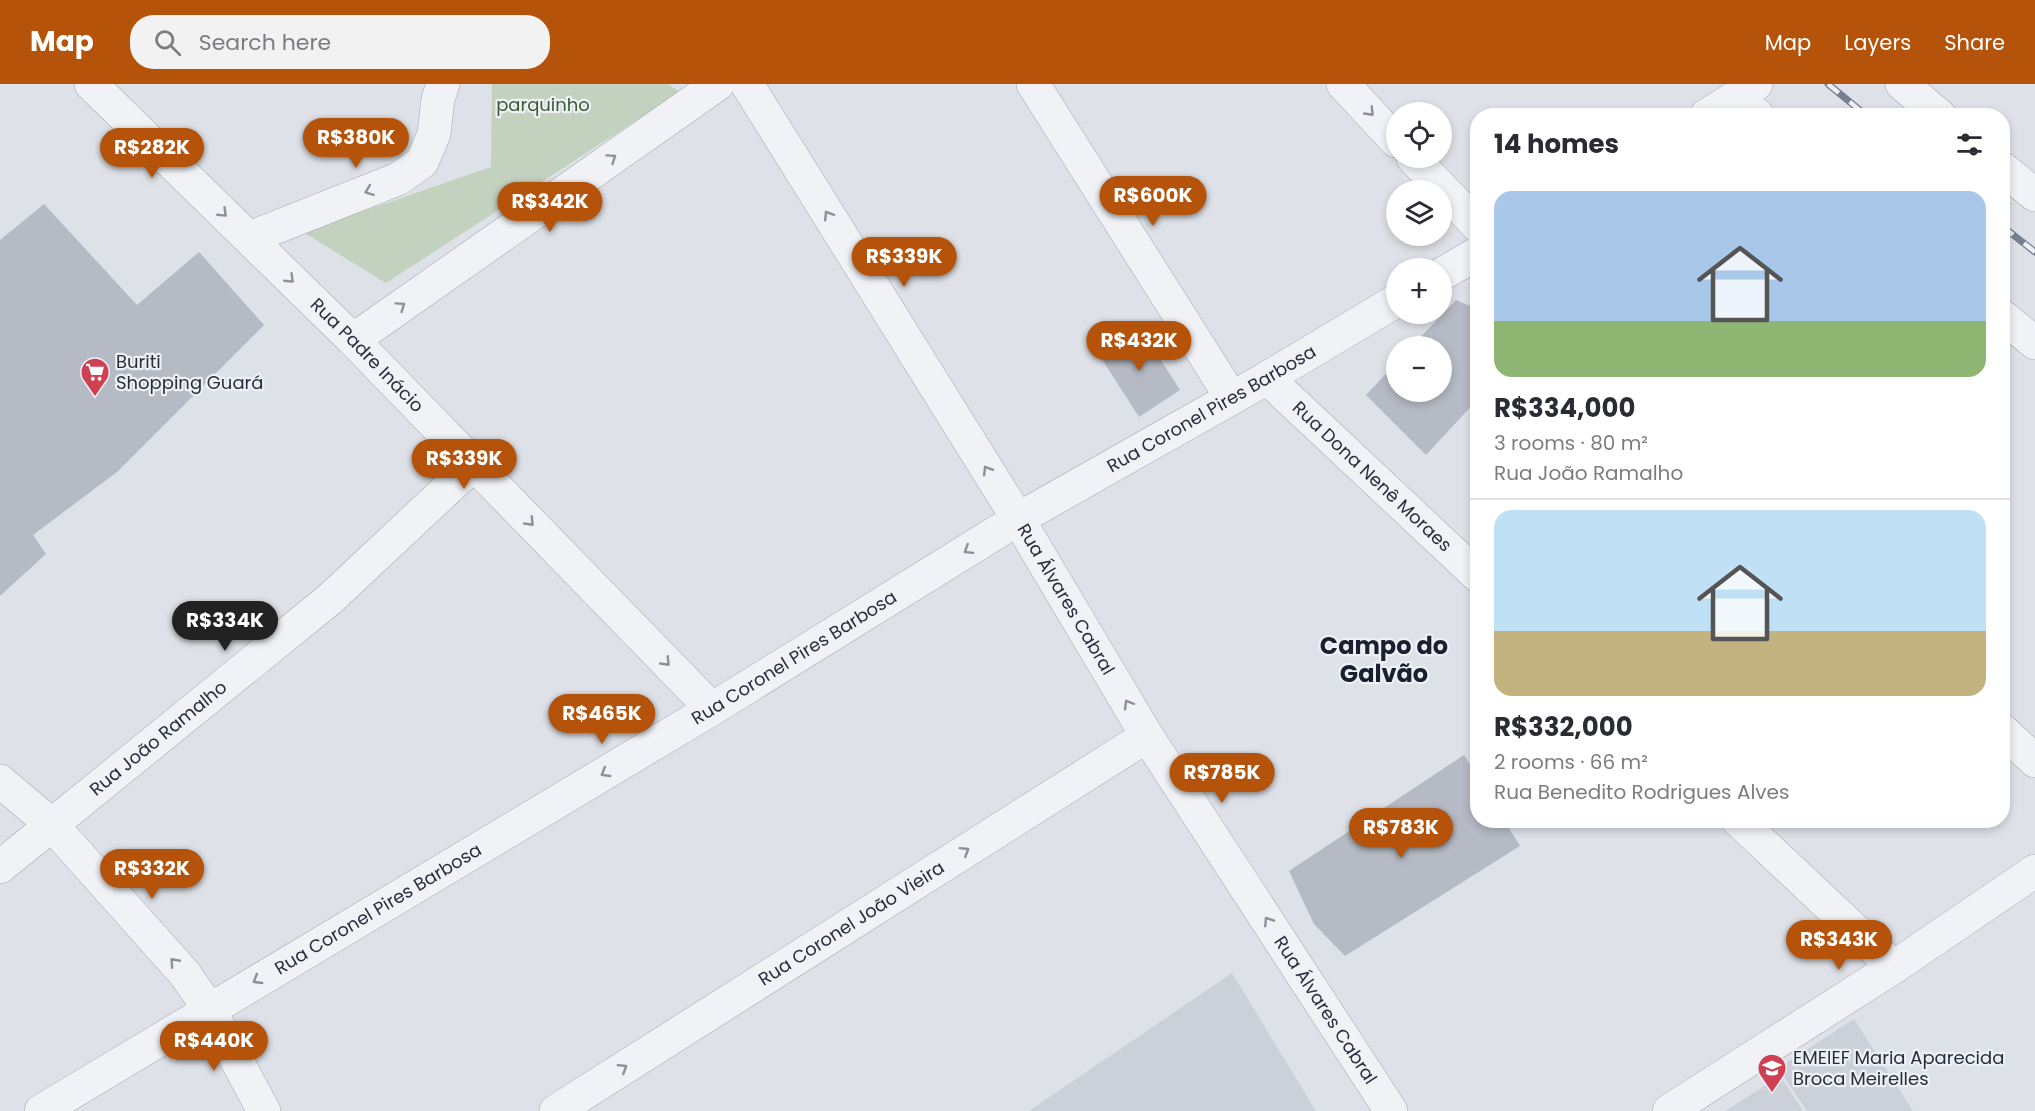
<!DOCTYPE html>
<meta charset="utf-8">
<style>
:root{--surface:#fff;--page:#f2f2f3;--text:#2b2b33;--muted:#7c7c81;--line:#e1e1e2;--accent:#b45309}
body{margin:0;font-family:Poppins,sans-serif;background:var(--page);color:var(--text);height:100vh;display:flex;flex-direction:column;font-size:22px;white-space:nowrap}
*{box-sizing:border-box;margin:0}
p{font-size:20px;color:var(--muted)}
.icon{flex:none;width:33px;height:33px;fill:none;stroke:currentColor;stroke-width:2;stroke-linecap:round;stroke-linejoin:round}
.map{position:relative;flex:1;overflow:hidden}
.details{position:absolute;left:1470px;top:24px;width:540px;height:720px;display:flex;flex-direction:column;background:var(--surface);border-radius:24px;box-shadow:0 3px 9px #0003}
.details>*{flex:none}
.buttons{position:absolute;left:1386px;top:18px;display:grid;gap:12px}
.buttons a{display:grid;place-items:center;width:66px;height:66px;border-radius:50%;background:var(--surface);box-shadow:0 3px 9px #0003;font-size:30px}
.price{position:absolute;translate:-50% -51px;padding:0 14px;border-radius:21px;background:var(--accent);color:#fff;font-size:20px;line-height:39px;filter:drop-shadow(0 2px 3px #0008)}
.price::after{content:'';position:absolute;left:50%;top:36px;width:18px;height:14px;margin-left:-9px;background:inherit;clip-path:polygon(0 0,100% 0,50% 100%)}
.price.selected{background:#222;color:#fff}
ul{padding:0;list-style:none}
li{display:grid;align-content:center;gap:12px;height:318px;padding:0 24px}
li+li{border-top:2px solid var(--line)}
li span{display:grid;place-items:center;height:186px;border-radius:18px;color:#555}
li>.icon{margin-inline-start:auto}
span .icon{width:108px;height:108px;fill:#fffc;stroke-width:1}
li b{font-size:26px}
h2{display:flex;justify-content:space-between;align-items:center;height:72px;padding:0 24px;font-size:26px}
header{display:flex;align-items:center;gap:36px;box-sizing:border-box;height:84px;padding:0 30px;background:var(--accent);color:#fff}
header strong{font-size:28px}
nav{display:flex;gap:33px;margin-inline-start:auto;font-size:21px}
.search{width:420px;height:54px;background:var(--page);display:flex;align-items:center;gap:15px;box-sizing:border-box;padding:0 21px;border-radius:24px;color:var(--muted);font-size:22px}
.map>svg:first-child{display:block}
.built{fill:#ccd0d9}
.green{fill:#c3d1bf}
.building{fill:#b5bac4}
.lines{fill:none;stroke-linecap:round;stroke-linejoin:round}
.minor-casing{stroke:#a3a8b1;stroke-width:34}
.tertiary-casing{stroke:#a3a8b1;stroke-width:34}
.minor{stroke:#f0f2f6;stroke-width:33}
.tertiary{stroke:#f0f2f6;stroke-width:33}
.rail-casing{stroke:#778091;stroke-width:7}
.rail{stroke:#edf0f5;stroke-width:4.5;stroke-dasharray:14;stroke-linecap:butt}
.oneway{stroke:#8c909a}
.labels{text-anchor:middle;stroke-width:4.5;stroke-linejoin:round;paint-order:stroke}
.park-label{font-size:18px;fill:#3a5a34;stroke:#edf0f5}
.street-label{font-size:18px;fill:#272f3e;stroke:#edf0f5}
.poi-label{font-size:18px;fill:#272f3e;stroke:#edf0f5;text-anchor:start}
.district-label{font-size:24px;font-weight:bold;fill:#19202f;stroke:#edf0f5}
</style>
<header>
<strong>Map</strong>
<div class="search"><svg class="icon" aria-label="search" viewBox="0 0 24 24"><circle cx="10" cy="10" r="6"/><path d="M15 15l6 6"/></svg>Search here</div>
<nav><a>Map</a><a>Layers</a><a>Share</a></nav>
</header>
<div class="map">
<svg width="2035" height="1027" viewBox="0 0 2035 1027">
<rect width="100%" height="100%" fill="#dee1e7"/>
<path class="built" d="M1232,889L1316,1027H1029Z
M1854,935L1913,1027H1807L1778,984Z
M1780,992L1803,1027H1725Z"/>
<path class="green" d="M492,0H668L680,8L386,199L303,148L491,83Z"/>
<path class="building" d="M44,120L137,221L199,168L264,241L117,388L33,451L46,470L0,512V156Z
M1456,216L1470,222L1478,216V315L1426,371L1366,311L1396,279V308H1442V262H1412Z
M1139,242L1180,306L1139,333L1098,269Z
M1464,671L1478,693V736H1504L1520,762L1345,872L1314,840L1289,787Z"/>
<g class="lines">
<g class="minor-casing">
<g id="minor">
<path id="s1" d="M91,0L353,256L712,625"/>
<path id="s2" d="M747,0L1018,435L1147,652L1391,1027"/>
<path d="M1033,0L1231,313"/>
<path d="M1343,0L1396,57"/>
<path d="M1902,0L1940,32"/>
<path d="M1736,13L1758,32"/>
<path d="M1413,74L1478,142"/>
<path d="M2002,84L2035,111"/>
<path d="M249,154L398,95L422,78L434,50L438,15L443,0"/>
<path d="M2002,232L2035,259"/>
<path d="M353,256L718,0"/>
<path id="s3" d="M1267,294L1478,492"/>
<path d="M2002,646L2035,677"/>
<path d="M0,697L52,741L185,890L209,925L264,1027"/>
<path d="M1738,736L1894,883"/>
<path id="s4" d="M0,783L330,515L474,380"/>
<path id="s5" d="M556,1027L1147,652"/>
<path d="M1669,1027L1894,883L2035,787"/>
</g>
</g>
<g class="tertiary-casing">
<g id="tertiary">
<path d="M1706,32L1756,0"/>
<path d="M1442,190L1478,169"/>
<path id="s6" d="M41,1027L712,625L1018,435L1267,294L1396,217"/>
</g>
</g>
<use href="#minor" class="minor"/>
<use href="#tertiary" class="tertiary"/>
<g class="rail-casing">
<path id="rail" d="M1828,0L1867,32
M2002,142L2035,168"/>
</g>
<use href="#rail" class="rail"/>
</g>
<defs><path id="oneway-chevron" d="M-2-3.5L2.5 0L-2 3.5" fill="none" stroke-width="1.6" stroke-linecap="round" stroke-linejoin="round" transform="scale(1.5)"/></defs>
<g class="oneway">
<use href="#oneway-chevron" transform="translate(1370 28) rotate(46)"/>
<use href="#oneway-chevron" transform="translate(612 74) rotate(-35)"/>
<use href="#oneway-chevron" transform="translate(369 107) rotate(159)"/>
<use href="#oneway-chevron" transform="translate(223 129) rotate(44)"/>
<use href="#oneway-chevron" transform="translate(828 131) rotate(-122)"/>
<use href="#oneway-chevron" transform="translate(290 195) rotate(44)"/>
<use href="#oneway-chevron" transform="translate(401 222) rotate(-35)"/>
<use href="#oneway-chevron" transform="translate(987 386) rotate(-122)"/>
<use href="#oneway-chevron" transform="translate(530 438) rotate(46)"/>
<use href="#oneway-chevron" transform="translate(968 466) rotate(148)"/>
<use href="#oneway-chevron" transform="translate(666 578) rotate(46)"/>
<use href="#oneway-chevron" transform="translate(1128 620) rotate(-121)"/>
<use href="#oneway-chevron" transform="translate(605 689) rotate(149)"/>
<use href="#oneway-chevron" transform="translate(965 767) rotate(-32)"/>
<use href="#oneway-chevron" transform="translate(1268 837) rotate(-123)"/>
<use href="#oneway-chevron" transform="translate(174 878) rotate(-132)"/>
<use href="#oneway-chevron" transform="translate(257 896) rotate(149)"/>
<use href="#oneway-chevron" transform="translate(623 984) rotate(-32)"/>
</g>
<defs>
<g id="supermarket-pin" transform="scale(1.5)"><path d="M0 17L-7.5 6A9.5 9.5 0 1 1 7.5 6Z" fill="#cf4052" stroke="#edf0f5"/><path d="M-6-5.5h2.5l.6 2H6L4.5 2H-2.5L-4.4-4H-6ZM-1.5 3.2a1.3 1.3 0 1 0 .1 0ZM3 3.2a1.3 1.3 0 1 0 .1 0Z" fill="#fff"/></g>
<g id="school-pin" transform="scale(1.5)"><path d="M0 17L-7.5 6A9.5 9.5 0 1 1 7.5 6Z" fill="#cf4052" stroke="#edf0f5"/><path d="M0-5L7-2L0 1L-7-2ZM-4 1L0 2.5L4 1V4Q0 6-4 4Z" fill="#fff"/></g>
</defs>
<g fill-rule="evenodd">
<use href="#supermarket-pin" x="95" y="288"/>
<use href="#school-pin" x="1772" y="984"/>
</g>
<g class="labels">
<g class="park-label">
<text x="543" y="27">parquinho</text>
</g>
<g class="street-label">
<text dy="6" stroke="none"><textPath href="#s1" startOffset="387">Rua Padre Inácio</textPath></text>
<text dy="6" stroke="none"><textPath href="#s6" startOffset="1365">Rua Coronel Pires Barbosa</textPath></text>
<text dy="6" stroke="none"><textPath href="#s3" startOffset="144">Rua Dona Nenê Moraes</textPath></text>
<text dy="6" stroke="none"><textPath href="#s2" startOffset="606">Rua Álvares Cabral</textPath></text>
<text dy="6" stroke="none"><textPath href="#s6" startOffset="879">Rua Coronel Pires Barbosa</textPath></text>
<text dy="6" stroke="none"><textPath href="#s4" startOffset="204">Rua João Ramalho</textPath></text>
<text dy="6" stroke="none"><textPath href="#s6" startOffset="393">Rua Coronel Pires Barbosa</textPath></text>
<text dy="6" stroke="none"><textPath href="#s5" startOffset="350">Rua Coronel João Vieira</textPath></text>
<text dy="6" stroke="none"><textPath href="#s2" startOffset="1092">Rua Álvares Cabral</textPath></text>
</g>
<g class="poi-label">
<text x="116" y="284">Buriti<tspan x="116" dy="21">Shopping Guará</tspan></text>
<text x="1793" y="980">EMEIEF Maria Aparecida<tspan x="1793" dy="21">Broca Meirelles</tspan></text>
</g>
<g class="district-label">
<text x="1384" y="570">Campo do<tspan x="1384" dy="28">Galvão</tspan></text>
</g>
</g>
</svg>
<div class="buttons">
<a><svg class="icon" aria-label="locate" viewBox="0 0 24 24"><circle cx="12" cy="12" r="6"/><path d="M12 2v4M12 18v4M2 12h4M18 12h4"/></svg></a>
<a><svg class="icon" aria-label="layers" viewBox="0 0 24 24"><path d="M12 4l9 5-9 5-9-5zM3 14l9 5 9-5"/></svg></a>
<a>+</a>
<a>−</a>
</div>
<b class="price" style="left:356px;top:85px">R$380K</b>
<b class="price" style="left:152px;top:95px">R$282K</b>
<b class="price" style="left:1153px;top:143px">R$600K</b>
<b class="price" style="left:550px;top:149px">R$342K</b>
<b class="price" style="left:904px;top:204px">R$339K</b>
<b class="price" style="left:1139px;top:288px">R$432K</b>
<b class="price" style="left:464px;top:406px">R$339K</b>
<b class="price selected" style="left:225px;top:568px">R$334K</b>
<b class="price" style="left:602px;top:661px">R$465K</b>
<b class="price" style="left:1222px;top:720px">R$785K</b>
<b class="price" style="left:1401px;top:775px">R$783K</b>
<b class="price" style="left:152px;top:816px">R$332K</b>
<b class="price" style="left:1839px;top:887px">R$343K</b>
<b class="price" style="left:214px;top:988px">R$440K</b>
<section class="details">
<h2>14 homes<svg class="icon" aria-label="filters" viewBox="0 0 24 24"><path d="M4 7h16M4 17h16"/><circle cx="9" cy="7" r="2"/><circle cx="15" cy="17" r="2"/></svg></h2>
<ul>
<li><span style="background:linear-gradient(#a9c7e8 70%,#8fb573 0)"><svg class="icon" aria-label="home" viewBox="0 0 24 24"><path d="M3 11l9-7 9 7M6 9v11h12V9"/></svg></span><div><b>R$334,000</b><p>3 rooms · 80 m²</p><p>Rua João Ramalho</p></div></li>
<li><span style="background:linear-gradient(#bfe0f5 65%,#c2b280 0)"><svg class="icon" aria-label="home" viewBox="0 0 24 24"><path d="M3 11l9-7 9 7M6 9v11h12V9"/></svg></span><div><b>R$332,000</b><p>2 rooms · 66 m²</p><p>Rua Benedito Rodrigues Alves</p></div></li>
</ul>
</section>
</div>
